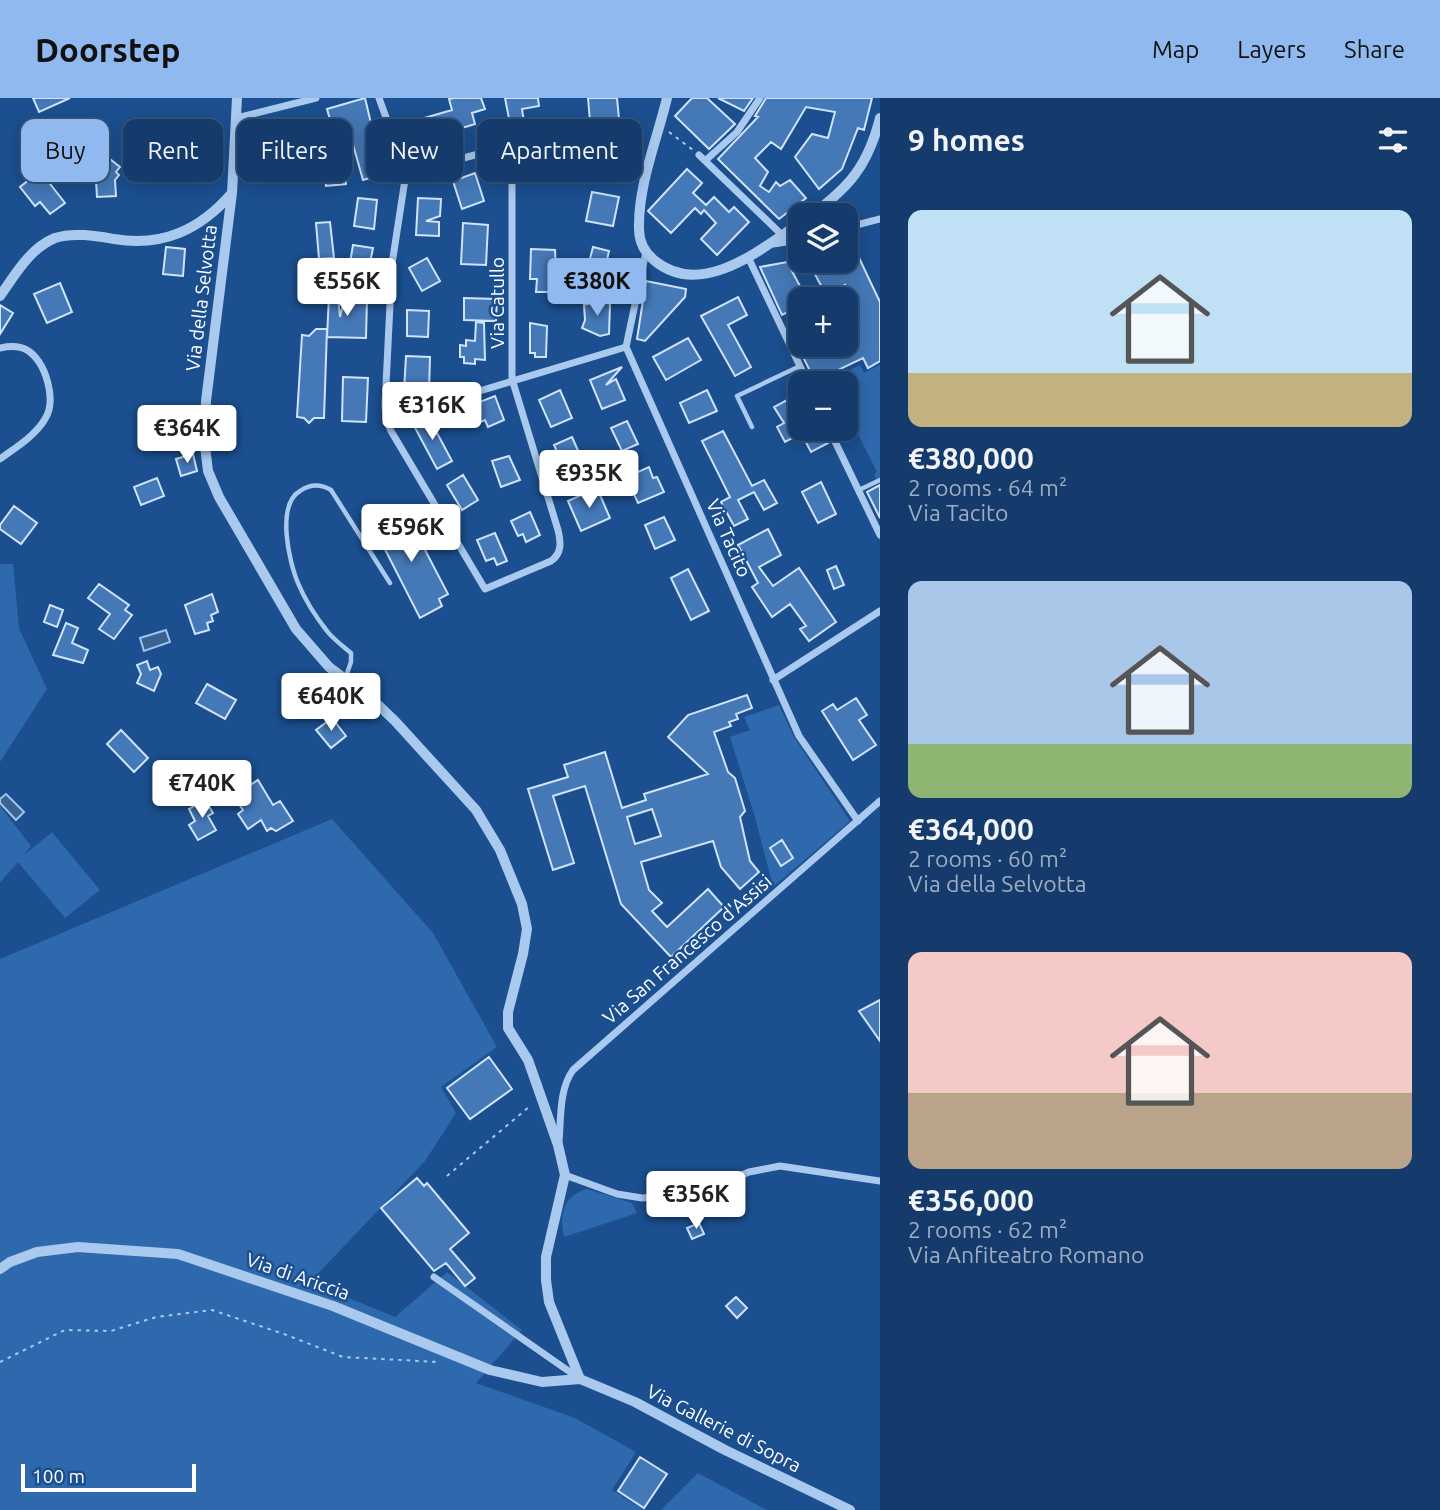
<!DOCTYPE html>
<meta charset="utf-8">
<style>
:root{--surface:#143b6b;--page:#1d4271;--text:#f1f3f6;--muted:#9dadc1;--line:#33557e;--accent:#90b9f0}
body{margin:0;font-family:Ubuntu,sans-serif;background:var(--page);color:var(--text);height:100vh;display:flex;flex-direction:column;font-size:26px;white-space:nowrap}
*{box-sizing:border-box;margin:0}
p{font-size:23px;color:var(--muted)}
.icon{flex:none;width:38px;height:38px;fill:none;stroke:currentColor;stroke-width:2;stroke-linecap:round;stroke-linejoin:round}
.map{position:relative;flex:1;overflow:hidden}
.sheet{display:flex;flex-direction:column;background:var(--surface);width:560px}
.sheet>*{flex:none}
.banner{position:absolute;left:21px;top:21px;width:665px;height:63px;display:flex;gap:14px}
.buttons{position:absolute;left:788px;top:105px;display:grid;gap:14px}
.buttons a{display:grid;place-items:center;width:70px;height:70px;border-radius:14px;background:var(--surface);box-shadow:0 4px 18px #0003,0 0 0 2px var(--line);font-size:35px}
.scale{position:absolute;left:21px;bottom:18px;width:175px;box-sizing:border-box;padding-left:7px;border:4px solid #fff;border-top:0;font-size:19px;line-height:24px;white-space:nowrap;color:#fff;-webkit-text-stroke:5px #1b4f8f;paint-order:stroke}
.price{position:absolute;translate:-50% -60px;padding:0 16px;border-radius:7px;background:#fff;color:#222;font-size:23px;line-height:46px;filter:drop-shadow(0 2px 4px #0008)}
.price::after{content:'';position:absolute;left:50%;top:42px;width:21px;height:16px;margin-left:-10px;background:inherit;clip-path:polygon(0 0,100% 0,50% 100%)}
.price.current{background:var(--accent);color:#111}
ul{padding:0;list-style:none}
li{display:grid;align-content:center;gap:14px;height:371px;padding:0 28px}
li span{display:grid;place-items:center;height:217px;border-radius:14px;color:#555}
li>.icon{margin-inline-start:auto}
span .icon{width:126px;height:126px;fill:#fffc;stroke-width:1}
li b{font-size:30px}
h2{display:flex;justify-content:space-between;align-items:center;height:84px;padding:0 28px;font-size:30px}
.tag{padding:0 24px;border-radius:14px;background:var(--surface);box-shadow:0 4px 18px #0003,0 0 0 2px var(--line);font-size:24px;line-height:63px}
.tag.current{background:var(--accent);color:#111}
header{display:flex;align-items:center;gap:42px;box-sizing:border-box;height:98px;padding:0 35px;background:var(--accent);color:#111}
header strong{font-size:33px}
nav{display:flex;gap:38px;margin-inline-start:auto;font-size:24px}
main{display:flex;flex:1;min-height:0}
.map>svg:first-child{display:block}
.green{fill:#2e69ad}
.water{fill:#3c6290;stroke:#9cc4f0;stroke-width:2}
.building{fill:#4478b7;stroke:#cfe3fa;stroke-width:2;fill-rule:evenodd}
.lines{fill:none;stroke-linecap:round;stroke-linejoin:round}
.path{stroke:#a9c9ee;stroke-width:2;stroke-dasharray:3.5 5;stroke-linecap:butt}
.service{stroke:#a9c9ee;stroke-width:4.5}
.minor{stroke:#a9c9ee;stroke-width:7}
.tertiary{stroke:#a9c9ee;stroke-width:10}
.labels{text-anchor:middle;stroke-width:5;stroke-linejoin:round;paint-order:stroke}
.street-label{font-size:19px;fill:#fff;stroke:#1b4f8f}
</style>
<header>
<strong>Doorstep</strong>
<nav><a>Map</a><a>Layers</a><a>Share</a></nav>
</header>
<main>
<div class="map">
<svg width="880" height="1412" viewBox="0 0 880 1412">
<rect width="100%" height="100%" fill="#1b4f8f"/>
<path class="green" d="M860,267L864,275L880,267V380L876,381L874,376L877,374L845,310V285H822Z
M0,466H13L19,530L47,591L0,664Z
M779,607L794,639L850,723L773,789L755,719L730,639L750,632L744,619Z
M0,708L31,748L24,757L52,734L100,792L65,820L18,764L0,785Z
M332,721L433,835L497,949L441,989L456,1015L425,1063L310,1184L395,1219L447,1174L522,1232L476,1285L575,1320L636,1354L612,1392L644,1412H0V861Z
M587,1091L632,1105L637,1115L564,1139C559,1117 563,1098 587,1091Z
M698,1375L767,1412H661Z"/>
<path class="water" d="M166,532L170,544L144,553L140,540Z
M6,696L24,714L16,722L0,705V701Z"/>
<path class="building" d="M33,0H70L39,14Z
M365,0L383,76L363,82L348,29L333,32L327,11Z
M454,0H481L485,11L472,15L475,26L429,40L432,50L415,55L407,25L452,12L449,1Z
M505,0H538L539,8L522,11L524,24L510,26Z
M588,0H617L619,21L590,23Z
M692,0H707L735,26L709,51L675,18Z
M718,0H753L744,13Z
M766,0H872L864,32L858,30L842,71L819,91L795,59L812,36L828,40L835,14L806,9L781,51L771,44L755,60L768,74L760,88L769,94L776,84L780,88L790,82L806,100L779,121L718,61L758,19L755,18Z
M163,30H186V60H163Z
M611,44L613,73L585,75L583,46Z
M532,46H553V71H531Z
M96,50L120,69L116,74L119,77L115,82L116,98L97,99L96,83L79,70Z
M343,57L346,86L326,88L323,59Z
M687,71L702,85L693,95L706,107L714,99L729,114L734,109L749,124L717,157L701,141L716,125L704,112L701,116L695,110L671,135L648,113Z
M40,73L65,105L50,116L40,104L35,108L20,89Z
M475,75L484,103L462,111L453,83Z
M592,94L619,99L613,128L586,123Z
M358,100L377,102L374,131L354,128Z
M418,100L441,101L440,118L426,123L439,124V138L416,137Z
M330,124L334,160L319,161L316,125Z
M463,125L488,127L486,167L461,166Z
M852,145L880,204V263L868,270L863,260L815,283L797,247H857L845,225V187L826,197L810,167L818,163H845V149Z
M353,147L373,150L367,180L348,177Z
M166,149L185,151L183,178L163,176Z
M593,149L609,153L602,184L585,180Z
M531,151L555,152L557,194H536L537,181H530Z
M427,160L440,183L422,193L409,170Z
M787,164L807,201H800V208L782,217L760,169Z
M646,183L686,191L685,199L645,243L637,241Z
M60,185L72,214L47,225L34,196Z
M329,198L338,199L340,219L345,199L367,200L366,240L327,239Z
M738,199L747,217L728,227L751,269L735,278L701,218Z
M464,200L497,201L496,223L464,222Z
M602,203L610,206L609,236L600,238L582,230L585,222L584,207Z
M0,207L13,215L0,236Z
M407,212L429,213L428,239L407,238Z
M476,224L484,225L485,262L475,261V266L464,265V259H460V247L466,248V242L475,243Z
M530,225L547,228L546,259H535V255H530Z
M316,231H327L324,320H314L309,325L304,320L297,319L302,237L309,238Z
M688,240L701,262L666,282L653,259Z
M406,258L430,259L429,293H404Z
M622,269L606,287L616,281L625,302L602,311L590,282Z
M343,279L368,280L366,324L342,323Z
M560,292L572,320L551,329L539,302Z
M707,292L717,313L689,325L680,305Z
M800,295V331H820L828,345L811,354L800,333V336L785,344L777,329L784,325L774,309Z
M495,298L504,322L488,329L485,322L478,325L473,311L479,309L477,305Z
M428,318L452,363L437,371L413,326Z
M627,323L638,346L622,353L611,330Z
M723,333L752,388L764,382L777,405L764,412L754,394L738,402L748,421L734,428L721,404L730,399L702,343Z
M572,339L587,373L569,381L554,347Z
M193,356L197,373L181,378L176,361Z
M509,358L520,382L501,389L492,363Z
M649,369L653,380L657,379L664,394L638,405L633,394L629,396L622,381Z
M463,377L478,402L462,412L447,387Z
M157,380L164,398L141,407L134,389Z
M821,384L836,416L818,425L802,394Z
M880,387V420L867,394Z
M597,390L610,420L581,433L568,403Z
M14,408L37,425L21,446L0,431V427Z
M398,413L405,428L411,425L448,496L439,501L442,508L420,520L372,426Z
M530,414L540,437L526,444L523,436L518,438L511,423Z
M664,419L675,442L655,451L645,427Z
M768,431L781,457L759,469L773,488L799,470L836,524L809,543L800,531L806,528L790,506L772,519L752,489L758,485L738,447Z
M495,435L507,463L497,467L494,460L486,463L477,442Z
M836,468L844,487L834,491L827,472Z
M688,471L709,513L691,522L671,480Z
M99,486L129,507L125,512L132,517L114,541L99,531L110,516L88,500Z
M212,496L218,514L211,517L213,523L207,525L209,532L195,536L185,507Z
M50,507L63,512L57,529L44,524Z
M66,525L78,530L72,545L88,552L83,565L53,557Z
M147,563L150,572L158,569L161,576L154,593L137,585L141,576L137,567Z
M207,586L236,602L225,621L196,605Z
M747,597L752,610L736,616L738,621L729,624L731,628L714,634L728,674L735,680L745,713L740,719L750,763L759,774L740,791L721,769L713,743L641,764L649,792L662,805L652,813L667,829L708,791L724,809L671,859L621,806L585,688L553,698L574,765L553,772L528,691L568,679L564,667L605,654L622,710L646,702L644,696L708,676L668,639L688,617ZM652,711L661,738L635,746L627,719Z
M856,600L867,617L859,622L876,647L853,662L822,613L833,606L837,612Z
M332,620L346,638L331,650L316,632Z
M121,632L148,660L134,674L107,646Z
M258,682L273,707L280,703L293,723L276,733L271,730L267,733L261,722L248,731L238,716L243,712L233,698Z
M205,702L213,715L208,718L216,732L198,742L189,727L195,723L189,711Z
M782,742L793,760L781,768L770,750Z
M880,902V943L859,913Z
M489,959L512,991L470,1021L447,990Z
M417,1080L424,1088L427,1085L469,1135L450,1151L475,1180L465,1188L446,1165L434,1173L381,1110Z
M699,1125L704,1136L692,1141L687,1130Z
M736,1199L747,1210L737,1220L726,1208Z
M640,1359L667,1376L644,1410L618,1393Z"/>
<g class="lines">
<path class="path" d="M669,34L693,52
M447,1078L530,1008
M0,1264L65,1232L111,1233L156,1219L212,1212L284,1236L343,1259L439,1264"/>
<path class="service" d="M752,329L737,298L800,268
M859,392L880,382
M345,581L351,564V555C343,548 333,541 327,533C316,519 305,502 298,485C289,464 276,407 300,393C310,386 321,386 331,392L390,485"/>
<path class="minor" d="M379,0L406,75
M237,20L316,0
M494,52C507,51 511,57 512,69V281L558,432C561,445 562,455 551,463L485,491L391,333L386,321L385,307L392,166L406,75Z
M699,57L782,137
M706,62L737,34L760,0
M845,130L880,121
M773,146L800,142
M646,154L626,249L799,638L858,723
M748,159L808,285
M0,250C9,248 18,247 27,252C46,264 57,302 45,321C35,338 15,350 0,361
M386,321L626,249
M829,331L880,437
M773,582L880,513
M559,1044C561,1021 559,991 573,972L880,703
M565,1077L617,1096L642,1100L687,1097L709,1091L749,1074L780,1068L880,1083
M434,1179L580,1281"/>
<path class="tertiary" d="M237,0L232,95L206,303L205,348L208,373L219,399L296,531L329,569L373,602L395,623L476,712L500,752L522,806L527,831L523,856L508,914V930L528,962L558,1047L565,1077L546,1159V1182L549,1204L580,1281
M667,0C657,42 638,87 639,131C639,144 645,155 655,163C702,201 761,151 800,125
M811,117C850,89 868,67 880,20
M0,198C15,177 30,150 55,140C73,134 96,138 114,141C163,149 200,132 232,95
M0,1171L10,1164L37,1154L78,1149L178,1156L333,1208L490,1272L542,1284L580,1281L635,1304L725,1352L850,1412"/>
</g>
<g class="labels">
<g class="street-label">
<text transform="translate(201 200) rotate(-83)" y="7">Via della Selvotta</text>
<text transform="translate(497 205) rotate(-90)" y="7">Via Catullo</text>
<text transform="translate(729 440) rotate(66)" y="7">Via Tacito</text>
<text transform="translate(687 851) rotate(-41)" y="7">Via San Francesco d'Assisi</text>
<text transform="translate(298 1178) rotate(19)" y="7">Via di Ariccia</text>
<text transform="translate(724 1330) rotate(27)" y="7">Via Gallerie di Sopra</text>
</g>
</g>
</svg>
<div class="buttons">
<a><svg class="icon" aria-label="layers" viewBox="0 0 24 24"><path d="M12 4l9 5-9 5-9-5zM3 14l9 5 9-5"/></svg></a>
<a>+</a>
<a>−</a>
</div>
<div class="scale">100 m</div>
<b class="price" style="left:347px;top:220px">€556K</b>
<b class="price current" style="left:597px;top:220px">€380K</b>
<b class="price" style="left:432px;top:344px">€316K</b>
<b class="price" style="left:187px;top:367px">€364K</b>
<b class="price" style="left:589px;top:412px">€935K</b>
<b class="price" style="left:411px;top:466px">€596K</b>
<b class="price" style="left:331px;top:635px">€640K</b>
<b class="price" style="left:202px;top:722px">€740K</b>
<b class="price" style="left:696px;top:1133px">€356K</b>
<div class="banner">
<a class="tag current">Buy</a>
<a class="tag">Rent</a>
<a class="tag">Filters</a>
<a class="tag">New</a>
<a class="tag">Apartment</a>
</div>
</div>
<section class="sheet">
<h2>9 homes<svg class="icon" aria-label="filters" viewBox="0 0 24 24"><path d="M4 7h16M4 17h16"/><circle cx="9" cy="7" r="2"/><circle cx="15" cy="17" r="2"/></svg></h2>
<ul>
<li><span style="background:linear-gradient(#bfe0f5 75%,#c2b280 0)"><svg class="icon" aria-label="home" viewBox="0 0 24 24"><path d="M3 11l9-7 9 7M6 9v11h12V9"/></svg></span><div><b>€380,000</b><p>2 rooms · 64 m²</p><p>Via Tacito</p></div></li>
<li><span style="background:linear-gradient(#a9c7e8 75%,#8fb573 0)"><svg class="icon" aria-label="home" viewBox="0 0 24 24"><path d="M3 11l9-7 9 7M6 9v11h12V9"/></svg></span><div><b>€364,000</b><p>2 rooms · 60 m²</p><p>Via della Selvotta</p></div></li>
<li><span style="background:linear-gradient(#f6c9c9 65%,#b9a48a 0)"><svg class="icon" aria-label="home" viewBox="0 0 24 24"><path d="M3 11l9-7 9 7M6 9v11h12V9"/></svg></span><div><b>€356,000</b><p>2 rooms · 62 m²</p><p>Via Anfiteatro Romano</p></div></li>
</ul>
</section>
</main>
